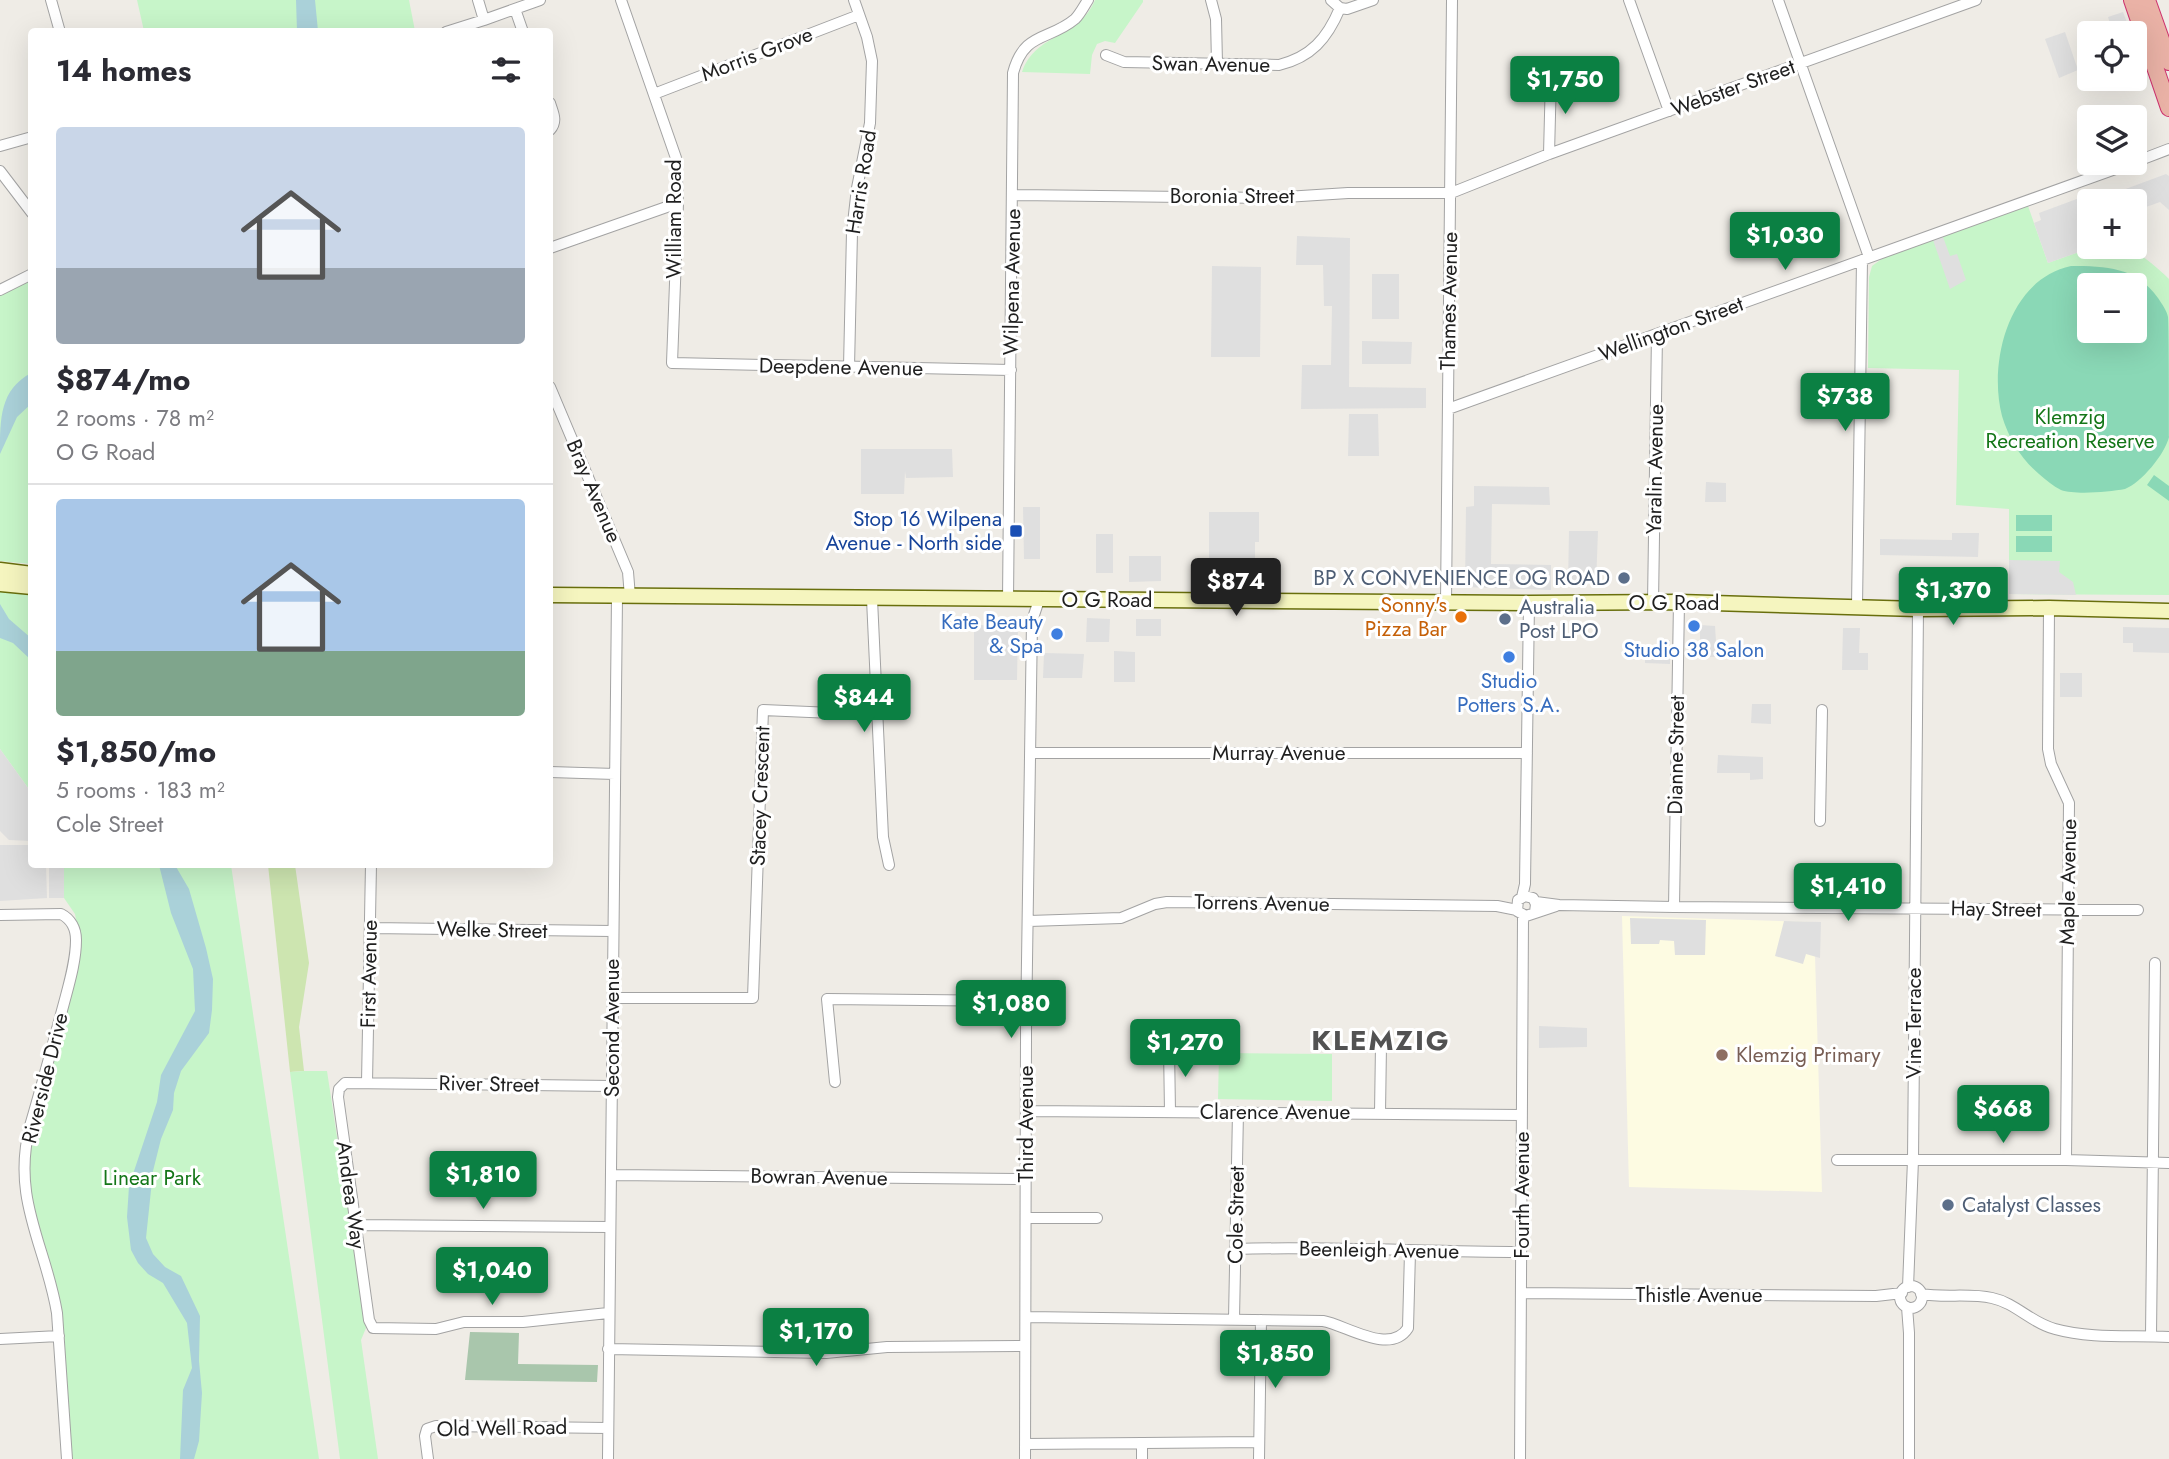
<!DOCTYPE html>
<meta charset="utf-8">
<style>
:root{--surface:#fff;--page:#f7f7f7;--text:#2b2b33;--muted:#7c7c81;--line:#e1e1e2;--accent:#0b8043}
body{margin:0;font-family:Jost,sans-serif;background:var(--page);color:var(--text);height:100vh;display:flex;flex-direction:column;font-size:26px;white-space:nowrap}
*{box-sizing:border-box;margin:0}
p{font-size:23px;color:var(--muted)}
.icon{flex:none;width:38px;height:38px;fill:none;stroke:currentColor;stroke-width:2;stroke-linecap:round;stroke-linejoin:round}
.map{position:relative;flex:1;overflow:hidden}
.side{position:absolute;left:28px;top:28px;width:525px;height:840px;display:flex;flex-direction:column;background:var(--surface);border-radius:7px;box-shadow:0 7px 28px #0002}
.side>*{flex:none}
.buttons{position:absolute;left:2077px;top:21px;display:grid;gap:14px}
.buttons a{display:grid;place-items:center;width:70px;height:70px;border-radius:7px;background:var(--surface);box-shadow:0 7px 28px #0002;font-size:35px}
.price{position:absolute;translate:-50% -60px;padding:0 16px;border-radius:7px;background:var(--accent);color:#fff;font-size:23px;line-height:46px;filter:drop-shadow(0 2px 4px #0008)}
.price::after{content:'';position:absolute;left:50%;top:42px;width:21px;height:16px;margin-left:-10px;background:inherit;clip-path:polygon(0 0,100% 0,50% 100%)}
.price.current{background:#222;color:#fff}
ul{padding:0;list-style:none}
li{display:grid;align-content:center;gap:14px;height:371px;padding:0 28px}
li+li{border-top:2px solid var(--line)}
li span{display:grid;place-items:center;height:217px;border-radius:7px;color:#555}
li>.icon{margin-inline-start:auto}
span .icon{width:126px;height:126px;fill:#fffc;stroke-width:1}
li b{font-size:30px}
h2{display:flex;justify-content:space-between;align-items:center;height:84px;padding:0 28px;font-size:30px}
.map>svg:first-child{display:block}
.education{fill:#fdfbe2}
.grass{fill:#cde5b0}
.cemetery{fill:#a9c6ac}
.park{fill:#c7f5c9;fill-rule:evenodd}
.pitch{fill:#8ad8b6;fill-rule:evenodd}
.parking{fill:#dfdfdf}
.water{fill:#aad1d9}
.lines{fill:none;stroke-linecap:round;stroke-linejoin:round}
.minor-casing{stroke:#a3a3a3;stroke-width:12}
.secondary-casing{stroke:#696f0d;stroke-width:17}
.trunk-casing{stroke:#ce336f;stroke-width:18}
.minor{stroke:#fff;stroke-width:10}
.secondary{stroke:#f5f5bf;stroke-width:14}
.trunk{stroke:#eab2a6;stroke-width:16}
.transit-dot{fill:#1a4fb4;stroke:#fff;stroke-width:2.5}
.service-dot{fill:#5c6f8a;stroke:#fff;stroke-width:2.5}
.food-dot{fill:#e8710a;stroke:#fff;stroke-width:2.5}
.shop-dot{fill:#3f7fe0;stroke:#fff;stroke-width:2.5}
.education-dot{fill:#8d6e63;stroke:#fff;stroke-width:2.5}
.labels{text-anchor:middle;stroke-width:6;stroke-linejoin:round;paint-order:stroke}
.street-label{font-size:21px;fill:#1f1f1f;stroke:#fff}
.park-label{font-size:21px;fill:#147618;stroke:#fff}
.transit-label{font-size:21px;fill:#164399;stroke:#fff;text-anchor:end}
.service-label{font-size:21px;fill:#4e5e75;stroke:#fff;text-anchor:start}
.food-label{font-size:21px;fill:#c56008;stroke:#fff;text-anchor:end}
.shop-label{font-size:21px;fill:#366cbe;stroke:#fff}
.education-label{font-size:21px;fill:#785e54;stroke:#fff;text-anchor:start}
.district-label{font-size:28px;font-weight:bold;letter-spacing:2px;fill:#525252;stroke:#fff}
</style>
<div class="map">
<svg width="2169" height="1459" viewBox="0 0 2169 1459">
<rect width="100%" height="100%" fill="#efece6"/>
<path class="education" d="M1622,916L1814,922L1822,1192L1629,1187Z"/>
<path class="grass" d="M268,865H295L309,963L299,1027L304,1071L290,1072Z"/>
<path class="cemetery" d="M470,1332L519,1333L518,1364L598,1365L597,1382L465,1380Z"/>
<path class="park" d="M137,0H409L415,31H144Z
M1095,0H1143V2L1115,43L1105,41L1097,44L1092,55L1090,74L1022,72C1036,32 1078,40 1095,0Z
M2028,206L2048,263C2107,242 2122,233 2169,279V595L2009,594V509L1956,505L1959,370L1868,368L1869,277L1872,266L1883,258ZM2090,285H2135V331H2090Z
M31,276V564L0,561V292Z
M0,590L31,595V792L0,749Z
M64,865H231L319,1459H70L62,1323L30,1205L27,1180L30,1137L79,936L75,914L64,898Z
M1219,1053L1332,1054V1101L1218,1099Z
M304,1071H327L366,1328L361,1340L378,1459H340L290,1072Z"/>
<path class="pitch" d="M2071,266C2106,266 2136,267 2158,298C2162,304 2167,311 2168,317C2169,327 2169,426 2169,437C2165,454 2141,483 2125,489C2109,492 2075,495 2061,490C2053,486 2046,480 2039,474C2021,459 2009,439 2002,416C1988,362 2009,279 2071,266ZM2090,285H2135V331H2090Z
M2154,475L2169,486V501L2147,485Z
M2016,515H2052V531H2016Z
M2016,536H2052V552H2016Z"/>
<path class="parking" d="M2123,12L2131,33H2113L2108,17Z
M2065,32L2078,70L2059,78L2045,39Z
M2166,174L2169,176V210L2160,202L2135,211V201H2090V247H2093L2048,263L2034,223L2041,220L2039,213L2093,193L2096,200Z
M1297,236L1350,238L1349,387L1426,388V408L1301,409L1302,365H1331L1332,306H1324L1323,265H1296Z
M1943,237L1950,256L1957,254L1966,280L1950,289L1933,240Z
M1212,266L1261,267L1260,357H1211Z
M1372,274H1399V319H1372Z
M1362,341L1412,342L1411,364H1362Z
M1349,414H1378L1379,456H1348Z
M861,449H952L953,477L906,478L905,471L904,494H861Z
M1706,482L1726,483V502H1705Z
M1474,486L1549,487L1550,505L1492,504L1491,564L1551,565V590L1465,587L1466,507L1474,506Z
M1023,507H1040V559H1024Z
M1209,512H1259V542H1255V580H1209Z
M1569,531H1598L1596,584H1568Z
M1952,533H1979L1978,557L1880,555V539L1952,540Z
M1096,534H1113V573H1096Z
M1129,556H1161V581L1129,582Z
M2009,560L2060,561L2059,572L2073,582L2076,595L2009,594Z
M1087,618L1110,619L1109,642H1086Z
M1136,619H1161V636H1136Z
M974,625L1018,626L1017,680H974Z
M1700,625L1715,626L1717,657H1705L1700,646Z
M2123,627L2169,628V653L2133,652V643H2123Z
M1843,628H1860L1859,653H1868V670H1842Z
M1662,640H1670V664L1645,663V647H1661Z
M1114,651L1135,652V682H1114Z
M1044,653L1084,654L1082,678H1043Z
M2060,673H2082V697H2060Z
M1752,704H1771V724L1751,723Z
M0,749L31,792V841L9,840L0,831Z
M1718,755L1763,757V779L1750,780V773H1717Z
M0,845H31L32,864L46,865L47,898L0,901Z
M49,865H64V898H49Z
M1630,918L1706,920L1705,955H1675L1674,941L1660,940L1659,944H1631Z
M1784,921L1821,922L1820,958L1806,954L1803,964L1775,956Z
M1539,1026L1587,1028V1047L1539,1048Z"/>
<path class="water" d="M296,0H315L318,31H297Z
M31,373V404L17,417L0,454C0,418 0,390 31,373Z
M0,604L9,619L31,638V660L13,643L0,638Z
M159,865H175L189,889L206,948L213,979L212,1010L209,1033L181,1071L174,1093L173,1110L161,1139L153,1171L146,1238L153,1254L165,1267L181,1276L200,1316L199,1361L202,1393L199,1441L194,1459H180L183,1390L192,1368L187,1323L163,1283L148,1274L138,1263L131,1250L127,1217L129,1186L157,1102L161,1075L195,1011L193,969L171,913Z"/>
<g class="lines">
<g class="minor-casing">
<path id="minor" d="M51,0L60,32
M478,0L484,20
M621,0L676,158L678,203L672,363L1011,370
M1211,0L1216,19L1217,63
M1331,0L1340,8
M1629,0L1669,111
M1778,0L1869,257
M515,9L523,32
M446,32L484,20L540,0
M1106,55L1124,62L1279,65C1311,57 1327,39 1340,8L1347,9L1373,0
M654,94L859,15
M550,103C553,113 558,121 550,130
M0,146L32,137
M1549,154L1551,76
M2135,162L2169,149
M0,171L32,213
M1013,195L1270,198L1348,193H1451L1549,154L1976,0
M550,248L678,203
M0,290L32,274
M849,367L852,232L857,188L870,123L872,61L867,37L854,0
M550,387L628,572L630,597
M1448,409L2132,163
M872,599L883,837L889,865
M1008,600L1013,73C1024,31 1049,41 1075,19C1080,14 1084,6 1088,0
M1446,602L1452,0
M1653,603L1657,334
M1857,606L1862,260
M2049,608L2048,749L2051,764L2069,803L2066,1160
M1031,753H1527
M550,772L615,774
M1820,821L1822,710
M1522,897L1525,884L1529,603
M1536,902L1559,905L1674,907L2138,910
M1674,907L1679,602
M1535,912L1536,904L1533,898L1525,896L1518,900L1517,911L1526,916L1556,906
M0,915L61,914C71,919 76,929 76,940C76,961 69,984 64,1003C53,1044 42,1085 30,1126C11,1199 46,1246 57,1313L67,1459
M1029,921L1121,918L1155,904L1167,902L1497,906L1517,910
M370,928L613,931
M612,998H753L763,710L879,715
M1169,1047L1170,1112
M835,1082L827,999L1027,1001
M367,1083L371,864
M1027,1111L1522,1115
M1380,1113L1381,1045
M1837,1160H2066L2169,1163
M612,1175L1026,1179
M1026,1218H1097
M355,1225L609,1227
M1236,1249C1331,1246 1426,1252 1521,1252
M1900 1297a11 11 0 1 1 22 0a11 11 0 1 1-22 0Z
M1908,1287L1913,1160L1918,609
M1522,1293L1876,1296L1902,1293
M1921,1294C1945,1298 1969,1293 1992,1298C2016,1303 2031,1323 2055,1329C2091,1339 2132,1335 2169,1337
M1907,1307L1909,1333V1459
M608,1313L523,1322H464L436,1329L373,1328L369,1320L338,1097L339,1089L345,1083L612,1086
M1026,1317L1323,1321C1346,1325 1390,1356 1408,1328L1410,1252
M1234,1319L1238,1112
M2151,1336L2155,963
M0,1339L59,1336
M608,1349L826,1353L887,1347L1025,1346
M1026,1444L1259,1442
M428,1459L425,1436L427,1429L436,1426L608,1428
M608,1459L617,597
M1025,1459L1026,1030L1032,621L1039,600
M1142,1459V1444
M1259,1459L1261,1320
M1520,1459L1523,916"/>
</g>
<g class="secondary-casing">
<path id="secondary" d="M0,570L32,574
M0,584L32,587
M550,595L1529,603L1679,602L1918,609L2049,608L2169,611"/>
</g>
<g class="trunk-casing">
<path id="trunk" d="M2132,0L2169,108
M2147,0L2169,62"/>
</g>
<use href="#minor" class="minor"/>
<use href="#secondary" class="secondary"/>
<use href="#trunk" class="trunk"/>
</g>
<rect class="transit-dot" x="1009" y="524" width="14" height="14" rx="3.5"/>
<g class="service-dot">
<circle cx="1624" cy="578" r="7"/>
<circle cx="1505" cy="619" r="7"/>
<circle cx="1948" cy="1205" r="7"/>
</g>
<circle class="food-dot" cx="1461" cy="617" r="7"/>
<g class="shop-dot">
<circle cx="1694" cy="626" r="7"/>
<circle cx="1057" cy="634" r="7"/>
<circle cx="1509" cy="657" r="7"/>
</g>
<circle class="education-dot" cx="1722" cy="1055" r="7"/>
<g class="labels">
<g class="street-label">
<text transform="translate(757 54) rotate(-21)" y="7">Morris Grove</text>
<text transform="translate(1211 64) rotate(1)" y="7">Swan Avenue</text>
<text transform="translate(1733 88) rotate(-20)" y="7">Webster Street</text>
<text transform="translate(861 182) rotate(-81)" y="7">Harris Road</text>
<text x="1232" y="203">Boronia Street</text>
<text transform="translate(674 219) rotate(-90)" y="7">William Road</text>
<text transform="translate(1012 282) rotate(-89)" y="7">Wilpena Avenue</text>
<text transform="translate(1449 301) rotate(-89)" y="7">Thames Avenue</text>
<text transform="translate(1671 329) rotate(-20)" y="7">Wellington Street</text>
<text transform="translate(841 367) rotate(1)" y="7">Deepdene Avenue</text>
<text transform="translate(1655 469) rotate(-89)" y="7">Yaralin Avenue</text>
<text transform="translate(594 491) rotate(67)" y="7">Bray Avenue</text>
<text x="1107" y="607">O G Road</text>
<text x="1674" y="610">O G Road</text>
<text x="1279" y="760">Murray Avenue</text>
<text transform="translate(1676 755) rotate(-89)" y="7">Dianne Street</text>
<text transform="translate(760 796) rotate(-88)" y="7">Stacey Crescent</text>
<text transform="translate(2068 882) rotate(-89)" y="7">Maple Avenue</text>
<text transform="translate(1262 903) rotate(1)" y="7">Torrens Avenue</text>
<text transform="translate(1996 909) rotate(1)" y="7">Hay Street</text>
<text transform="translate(492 930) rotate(1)" y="7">Welke Street</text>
<text transform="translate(369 974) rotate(-89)" y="7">First Avenue</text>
<text transform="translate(1914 1023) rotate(-90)" y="7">Vine Terrace</text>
<text transform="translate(612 1028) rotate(-90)" y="7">Second Avenue</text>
<text transform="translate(45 1078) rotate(-76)" y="7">Riverside Drive</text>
<text transform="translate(489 1084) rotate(1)" y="7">River Street</text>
<text x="1275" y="1119">Clarence Avenue</text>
<text transform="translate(1026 1124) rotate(-90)" y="7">Third Avenue</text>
<text transform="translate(819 1177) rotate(1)" y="7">Bowran Avenue</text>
<text transform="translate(351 1195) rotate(82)" y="7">Andrea Way</text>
<text transform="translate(1522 1195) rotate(-90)" y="7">Fourth Avenue</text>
<text transform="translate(1236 1215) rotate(-89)" y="7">Cole Street</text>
<text transform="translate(1379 1250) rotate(1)" y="7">Beenleigh Avenue</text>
<text x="1699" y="1302">Thistle Avenue</text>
<text transform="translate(502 1428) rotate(-1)" y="7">Old Well Road</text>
</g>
<g class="park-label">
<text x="2070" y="424">Klemzig<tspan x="2070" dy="24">Recreation Reserve</tspan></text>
<text x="152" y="1185">Linear Park</text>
</g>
<g class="transit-label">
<text x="1002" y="526">Stop 16 Wilpena<tspan x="1002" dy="24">Avenue - North side</tspan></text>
</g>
<g class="service-label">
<text x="1610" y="585" text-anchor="end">BP X CONVENIENCE OG ROAD</text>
<text x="1519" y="614">Australia<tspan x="1519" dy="24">Post LPO</tspan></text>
<text x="1962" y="1212">Catalyst Classes</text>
</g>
<g class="food-label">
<text x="1447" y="612">Sonny's<tspan x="1447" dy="24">Pizza Bar</tspan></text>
</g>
<g class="shop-label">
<text x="1043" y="629" text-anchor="end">Kate Beauty<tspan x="1043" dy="24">&amp; Spa</tspan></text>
<text x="1694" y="657">Studio 38 Salon</text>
<text x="1509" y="688">Studio<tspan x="1509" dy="24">Potters S.A.</tspan></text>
</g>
<g class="education-label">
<text x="1736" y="1062">Klemzig Primary</text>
</g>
<g class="district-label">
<text x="1381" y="1050">KLEMZIG</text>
</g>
</g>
</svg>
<div class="buttons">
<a><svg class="icon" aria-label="locate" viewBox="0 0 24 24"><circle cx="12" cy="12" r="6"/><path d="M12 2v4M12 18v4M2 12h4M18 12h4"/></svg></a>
<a><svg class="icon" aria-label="layers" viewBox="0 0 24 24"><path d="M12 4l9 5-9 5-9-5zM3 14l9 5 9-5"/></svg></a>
<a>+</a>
<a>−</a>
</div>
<b class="price" style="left:1565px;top:116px">$1,750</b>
<b class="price" style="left:1785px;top:272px">$1,030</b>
<b class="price" style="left:1845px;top:433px">$738</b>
<b class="price current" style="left:1236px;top:618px">$874</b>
<b class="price" style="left:1953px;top:627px">$1,370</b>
<b class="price" style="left:864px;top:734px">$844</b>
<b class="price" style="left:1848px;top:923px">$1,410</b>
<b class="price" style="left:1011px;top:1040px">$1,080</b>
<b class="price" style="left:1185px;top:1079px">$1,270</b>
<b class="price" style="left:2003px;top:1145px">$668</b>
<b class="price" style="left:483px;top:1211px">$1,810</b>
<b class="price" style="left:492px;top:1307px">$1,040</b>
<b class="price" style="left:816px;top:1368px">$1,170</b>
<b class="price" style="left:1275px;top:1390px">$1,850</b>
<section class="side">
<h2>14 homes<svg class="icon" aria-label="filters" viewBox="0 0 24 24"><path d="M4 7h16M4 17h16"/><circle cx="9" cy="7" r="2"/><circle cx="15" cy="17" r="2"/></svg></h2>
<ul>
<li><span style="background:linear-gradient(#c9d6e8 65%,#9aa5b1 0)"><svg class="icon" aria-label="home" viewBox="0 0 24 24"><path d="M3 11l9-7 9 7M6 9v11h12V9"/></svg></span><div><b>$874/mo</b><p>2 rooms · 78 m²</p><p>O G Road</p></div></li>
<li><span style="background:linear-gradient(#a9c7e8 70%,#7fa58c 0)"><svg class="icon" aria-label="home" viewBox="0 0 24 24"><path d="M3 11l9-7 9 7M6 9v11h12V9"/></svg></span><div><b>$1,850/mo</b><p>5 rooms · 183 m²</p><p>Cole Street</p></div></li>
</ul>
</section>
</div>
